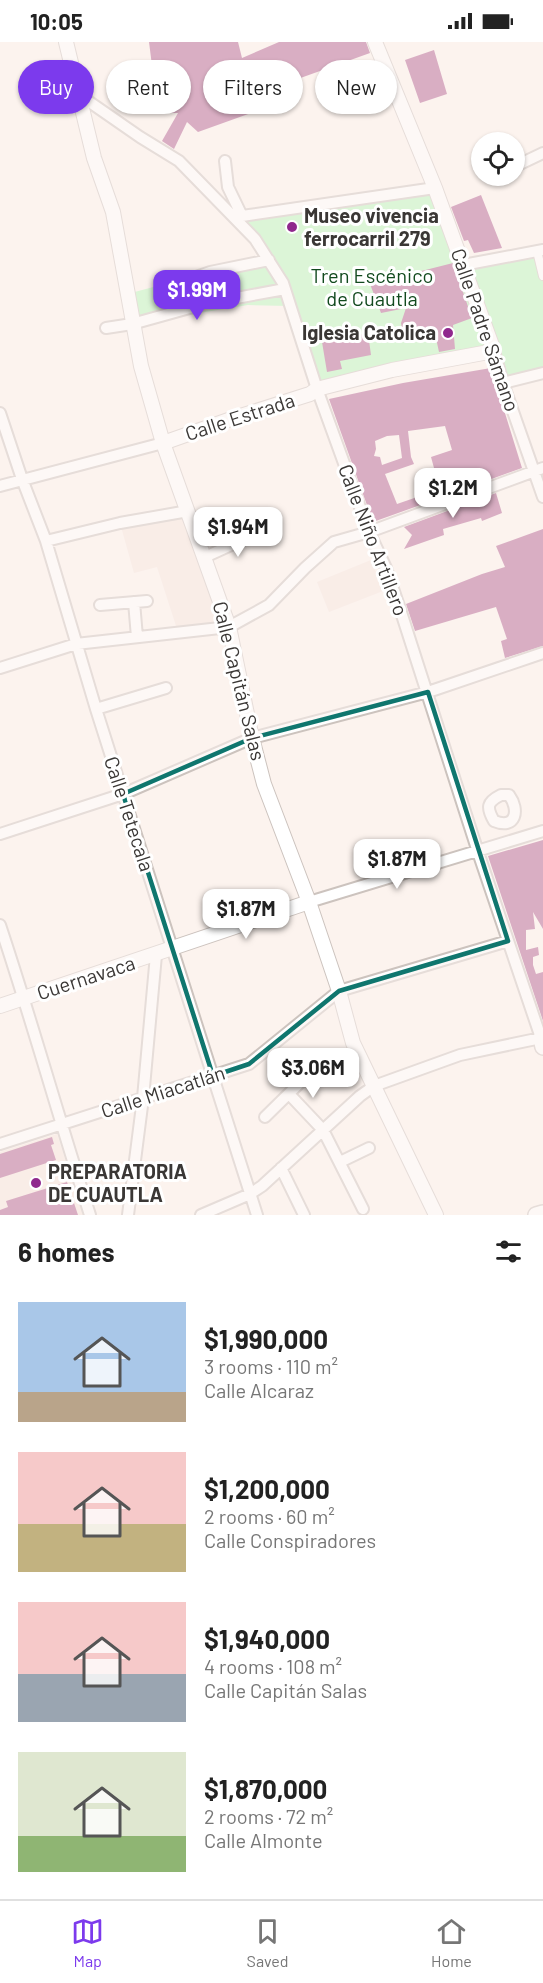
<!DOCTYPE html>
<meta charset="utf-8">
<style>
:root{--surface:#fff;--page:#f6f6f6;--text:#222;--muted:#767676;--line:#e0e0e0;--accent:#7c3aed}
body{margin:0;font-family:Barlow,sans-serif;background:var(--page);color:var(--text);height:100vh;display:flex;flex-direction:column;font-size:22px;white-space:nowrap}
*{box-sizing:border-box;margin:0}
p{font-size:20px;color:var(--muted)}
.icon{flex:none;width:33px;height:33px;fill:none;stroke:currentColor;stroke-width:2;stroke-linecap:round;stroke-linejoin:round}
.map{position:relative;height:1173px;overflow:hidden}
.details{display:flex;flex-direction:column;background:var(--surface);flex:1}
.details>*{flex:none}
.guide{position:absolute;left:18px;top:18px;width:507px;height:54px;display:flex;gap:12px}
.tools{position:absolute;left:471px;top:90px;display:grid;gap:12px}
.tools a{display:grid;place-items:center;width:54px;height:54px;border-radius:50%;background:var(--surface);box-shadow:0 2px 4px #0004;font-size:30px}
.price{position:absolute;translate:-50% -51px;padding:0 14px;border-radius:12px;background:#fff;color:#222;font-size:20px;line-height:39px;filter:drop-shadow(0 2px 3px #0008)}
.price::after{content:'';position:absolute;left:50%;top:36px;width:18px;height:14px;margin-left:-9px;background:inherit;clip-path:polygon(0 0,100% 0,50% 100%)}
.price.selected{background:var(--accent);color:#fff}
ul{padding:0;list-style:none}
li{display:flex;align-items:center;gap:18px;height:150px;padding:0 18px}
li span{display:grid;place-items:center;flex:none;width:168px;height:120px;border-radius:0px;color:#555}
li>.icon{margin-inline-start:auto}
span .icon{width:72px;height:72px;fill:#fffc;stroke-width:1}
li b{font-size:26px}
h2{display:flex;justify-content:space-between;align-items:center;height:72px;padding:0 18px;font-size:26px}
.tag{padding:0 21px;border-radius:27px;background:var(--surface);box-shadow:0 2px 4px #0004;font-size:21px;line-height:54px}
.tag.selected{background:var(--accent);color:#fff}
.status{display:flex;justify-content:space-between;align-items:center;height:42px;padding:0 30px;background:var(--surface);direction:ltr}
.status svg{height:16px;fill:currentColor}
.tab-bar{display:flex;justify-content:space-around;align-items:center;height:84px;border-top:2px solid var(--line);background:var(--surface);font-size:16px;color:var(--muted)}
.tab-bar a{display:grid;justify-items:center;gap:3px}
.tab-bar .selected{color:var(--accent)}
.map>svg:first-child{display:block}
.built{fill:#f6e6de}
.green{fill:#b5f9bb}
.building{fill:#b05c8e;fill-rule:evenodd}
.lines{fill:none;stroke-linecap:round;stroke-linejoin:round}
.pedestrian-casing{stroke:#ccc3be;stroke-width:10}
.minor-casing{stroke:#ccc3be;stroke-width:14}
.tertiary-casing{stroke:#ccc3be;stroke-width:16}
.secondary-casing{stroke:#ccc3be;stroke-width:18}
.pedestrian{stroke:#fff;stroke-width:8}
.minor{stroke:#fff;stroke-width:10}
.tertiary{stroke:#fff;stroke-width:14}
.secondary{stroke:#fff;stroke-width:15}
.marked{fill:none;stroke:#0f766e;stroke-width:4.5;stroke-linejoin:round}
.poi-dot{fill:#90288d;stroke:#fff;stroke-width:2}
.labels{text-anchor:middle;stroke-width:6;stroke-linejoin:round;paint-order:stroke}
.poi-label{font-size:20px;font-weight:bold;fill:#3a3735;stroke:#fff;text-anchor:start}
.park-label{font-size:20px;fill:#124a1e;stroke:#fff}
.street-label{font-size:20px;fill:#3a3735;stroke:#fff}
</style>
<div class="status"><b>10:05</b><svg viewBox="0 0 49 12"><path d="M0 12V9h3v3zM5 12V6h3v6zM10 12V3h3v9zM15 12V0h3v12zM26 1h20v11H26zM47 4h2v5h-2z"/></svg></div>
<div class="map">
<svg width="543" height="1173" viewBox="0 0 543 1173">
<rect width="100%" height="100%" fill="#fcf3ee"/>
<path class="built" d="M188,469L229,585L178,590L157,525L134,531L120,481Z
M371,518L383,549L329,570L317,540Z
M57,1092L83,1173H0V1110Z"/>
<path class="green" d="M435,146L463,222L537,209L543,234V331L503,341L494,310L317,347L289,264L248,263L132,282L127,252L210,230L268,218L233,173Z"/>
<path class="building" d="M149,0H238L242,16L279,0H366L370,11L281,43L285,53L251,71L198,90L187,80L174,107L162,99L178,71H158Z
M434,8L447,52L420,61L405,18Z
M481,153L502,206L474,211L468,198L464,199L451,165Z
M453,221L472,276L453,283L455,307L439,310L434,287L425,288V287L407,292L402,287L401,281L406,266L381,271L370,242Z
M368,291L371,313L340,319L342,327L327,330L322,300Z
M491,326L522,426L442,455L431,415L452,408L445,384L408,389L411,415L414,422L385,432L397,462L423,453L426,461L373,480L329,357L403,341ZM399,393L402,416L382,423L380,415L374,414L376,407L375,399L387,394Z
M496,451L502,471L482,479L481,476L443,487L444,493L404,507L412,493L404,485Z
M543,487V604L505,616L501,599L507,597L496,565L415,589L406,562L482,532L505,525L496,504Z
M543,798V887L533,870L535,887L526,888V908L538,905L539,913L533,915V923L536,932L543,930V979L488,814Z
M52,1095L54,1102L51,1103L56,1118L0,1136V1112Z
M67,1140L78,1173H0V1168L8,1165L6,1159Z"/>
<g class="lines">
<g class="pedestrian-casing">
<path id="pedestrian" d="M537,209L543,234"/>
</g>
<g class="minor-casing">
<path id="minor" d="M78,52L140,95L179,119L255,197L283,241L317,347L369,490L386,526L401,570L478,810L541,996L460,1013L374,1044L360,1054L262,1144L250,1152L201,1173
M225,119L228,145L242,174
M520,122L543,111
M233,173L242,174L435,146
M463,223L543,208
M162,247L210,230L269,218
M106,286L132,282L204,262L285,247
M494,309L503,341L543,455
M503,341L543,331
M0,371L22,437L46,499L96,667L257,1173
M0,444L163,401
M46,499L120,481L188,469
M205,515L251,494
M134,560L137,595
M100,563L147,559
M0,626L76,602L229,585L269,563L305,526L334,500L369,490L543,426
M96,667L166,646
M501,753H509C520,768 516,788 494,779C486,765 487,760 501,753Z
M0,792L123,752L252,696L428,650L543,611
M309,860L543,789
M0,883C32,979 59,1077 90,1173
M289,1052L323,1088L363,1167
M265,1075L325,1016
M0,1102L249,1022L339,949L508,899
M340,1120L369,1106
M281,1126L304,1173
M128,1173L143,1056L156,913"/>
</g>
<g class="tertiary-casing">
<path id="tertiary" d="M66,0L94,116L113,170L141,324L163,401L229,585L252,696L264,742L309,860L339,949L353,1001L436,1173
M163,401L231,377L310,352L317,347L392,328L494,309L435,146L375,0
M0,964L309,860"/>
</g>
<g class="secondary-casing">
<path id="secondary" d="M543,996H541L543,1005
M536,1173L543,1171"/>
</g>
<use href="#pedestrian" class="pedestrian"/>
<use href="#minor" class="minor"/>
<use href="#tertiary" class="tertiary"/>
<use href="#secondary" class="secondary"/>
</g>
<path d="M0 0H543V1173H0ZM428,650L508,899L339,949L249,1022L213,1034L123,752L252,696Z" fill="#fcf3ee" fill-opacity=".55" fill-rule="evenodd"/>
<path class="marked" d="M428,650L508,899L339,949L249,1022L213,1034L123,752L252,696Z"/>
<g class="poi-dot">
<circle cx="292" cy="185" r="6"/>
<circle cx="448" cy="291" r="6"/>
<circle cx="36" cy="1141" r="6"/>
</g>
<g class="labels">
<g class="poi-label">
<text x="304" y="181">Museo vivencia<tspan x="304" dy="23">ferrocarril 279</tspan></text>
<text x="436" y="298" text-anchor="end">Iglesia Catolica</text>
<text x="48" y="1137">PREPARATORIA<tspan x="48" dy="23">DE CUAUTLA</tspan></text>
</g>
<g class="park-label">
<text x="372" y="241">Tren Escénico<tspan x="372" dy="23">de Cuautla</tspan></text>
</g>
<g class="street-label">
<text transform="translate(485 288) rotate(71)" y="7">Calle Padre Sámano</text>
<text transform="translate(240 375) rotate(-18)" y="7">Calle Estrada</text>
<text transform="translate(373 498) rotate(69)" y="7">Calle Niño Artillero</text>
<text transform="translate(239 639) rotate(76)" y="7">Calle Capitán Salas</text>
<text transform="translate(129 772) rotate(72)" y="7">Calle Tetecala</text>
<text transform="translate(86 936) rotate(-18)" y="7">Cuernavaca</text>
<text transform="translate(163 1050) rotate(-18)" y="7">Calle Miacatlán</text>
</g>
</g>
</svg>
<div class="tools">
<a><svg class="icon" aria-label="locate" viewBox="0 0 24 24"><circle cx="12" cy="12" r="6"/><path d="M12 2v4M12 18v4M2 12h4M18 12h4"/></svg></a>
</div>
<b class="price selected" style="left:197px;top:279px">$1.99M</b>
<b class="price" style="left:453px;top:477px">$1.2M</b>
<b class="price" style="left:238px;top:516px">$1.94M</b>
<b class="price" style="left:397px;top:848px">$1.87M</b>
<b class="price" style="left:246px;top:898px">$1.87M</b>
<b class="price" style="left:313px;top:1057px">$3.06M</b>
<div class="guide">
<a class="tag selected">Buy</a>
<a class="tag">Rent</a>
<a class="tag">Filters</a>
<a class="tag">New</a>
</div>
</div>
<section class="details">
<h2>6 homes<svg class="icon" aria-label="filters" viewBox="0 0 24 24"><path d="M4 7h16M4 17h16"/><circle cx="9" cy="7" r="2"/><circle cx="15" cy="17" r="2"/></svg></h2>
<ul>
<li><span style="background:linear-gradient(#a9c7e8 75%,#b9a48a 0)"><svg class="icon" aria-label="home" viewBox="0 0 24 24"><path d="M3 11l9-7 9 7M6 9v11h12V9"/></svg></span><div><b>$1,990,000</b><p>3 rooms · 110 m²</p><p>Calle Alcaraz</p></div></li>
<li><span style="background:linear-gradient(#f6c9c9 60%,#c2b280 0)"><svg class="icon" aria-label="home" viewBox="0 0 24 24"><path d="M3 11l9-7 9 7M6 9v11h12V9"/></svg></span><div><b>$1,200,000</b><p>2 rooms · 60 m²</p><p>Calle Conspiradores</p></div></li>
<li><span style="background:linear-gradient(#f6c9c9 60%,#9aa5b1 0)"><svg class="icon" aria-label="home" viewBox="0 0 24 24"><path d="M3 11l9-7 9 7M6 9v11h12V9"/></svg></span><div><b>$1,940,000</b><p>4 rooms · 108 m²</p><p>Calle Capitán Salas</p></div></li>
<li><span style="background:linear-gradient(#dfe7d0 70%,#8fb573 0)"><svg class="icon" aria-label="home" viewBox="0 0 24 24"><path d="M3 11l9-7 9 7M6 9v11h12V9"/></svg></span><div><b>$1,870,000</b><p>2 rooms · 72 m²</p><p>Calle Almonte</p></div></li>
</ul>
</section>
<nav class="tab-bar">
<a class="selected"><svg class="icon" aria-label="map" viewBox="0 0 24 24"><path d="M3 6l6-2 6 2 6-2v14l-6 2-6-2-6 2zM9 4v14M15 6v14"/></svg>Map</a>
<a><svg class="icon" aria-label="saved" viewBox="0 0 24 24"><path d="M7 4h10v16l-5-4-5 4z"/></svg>Saved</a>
<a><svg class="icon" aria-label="home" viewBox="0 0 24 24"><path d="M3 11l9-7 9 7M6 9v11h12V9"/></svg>Home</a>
</nav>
